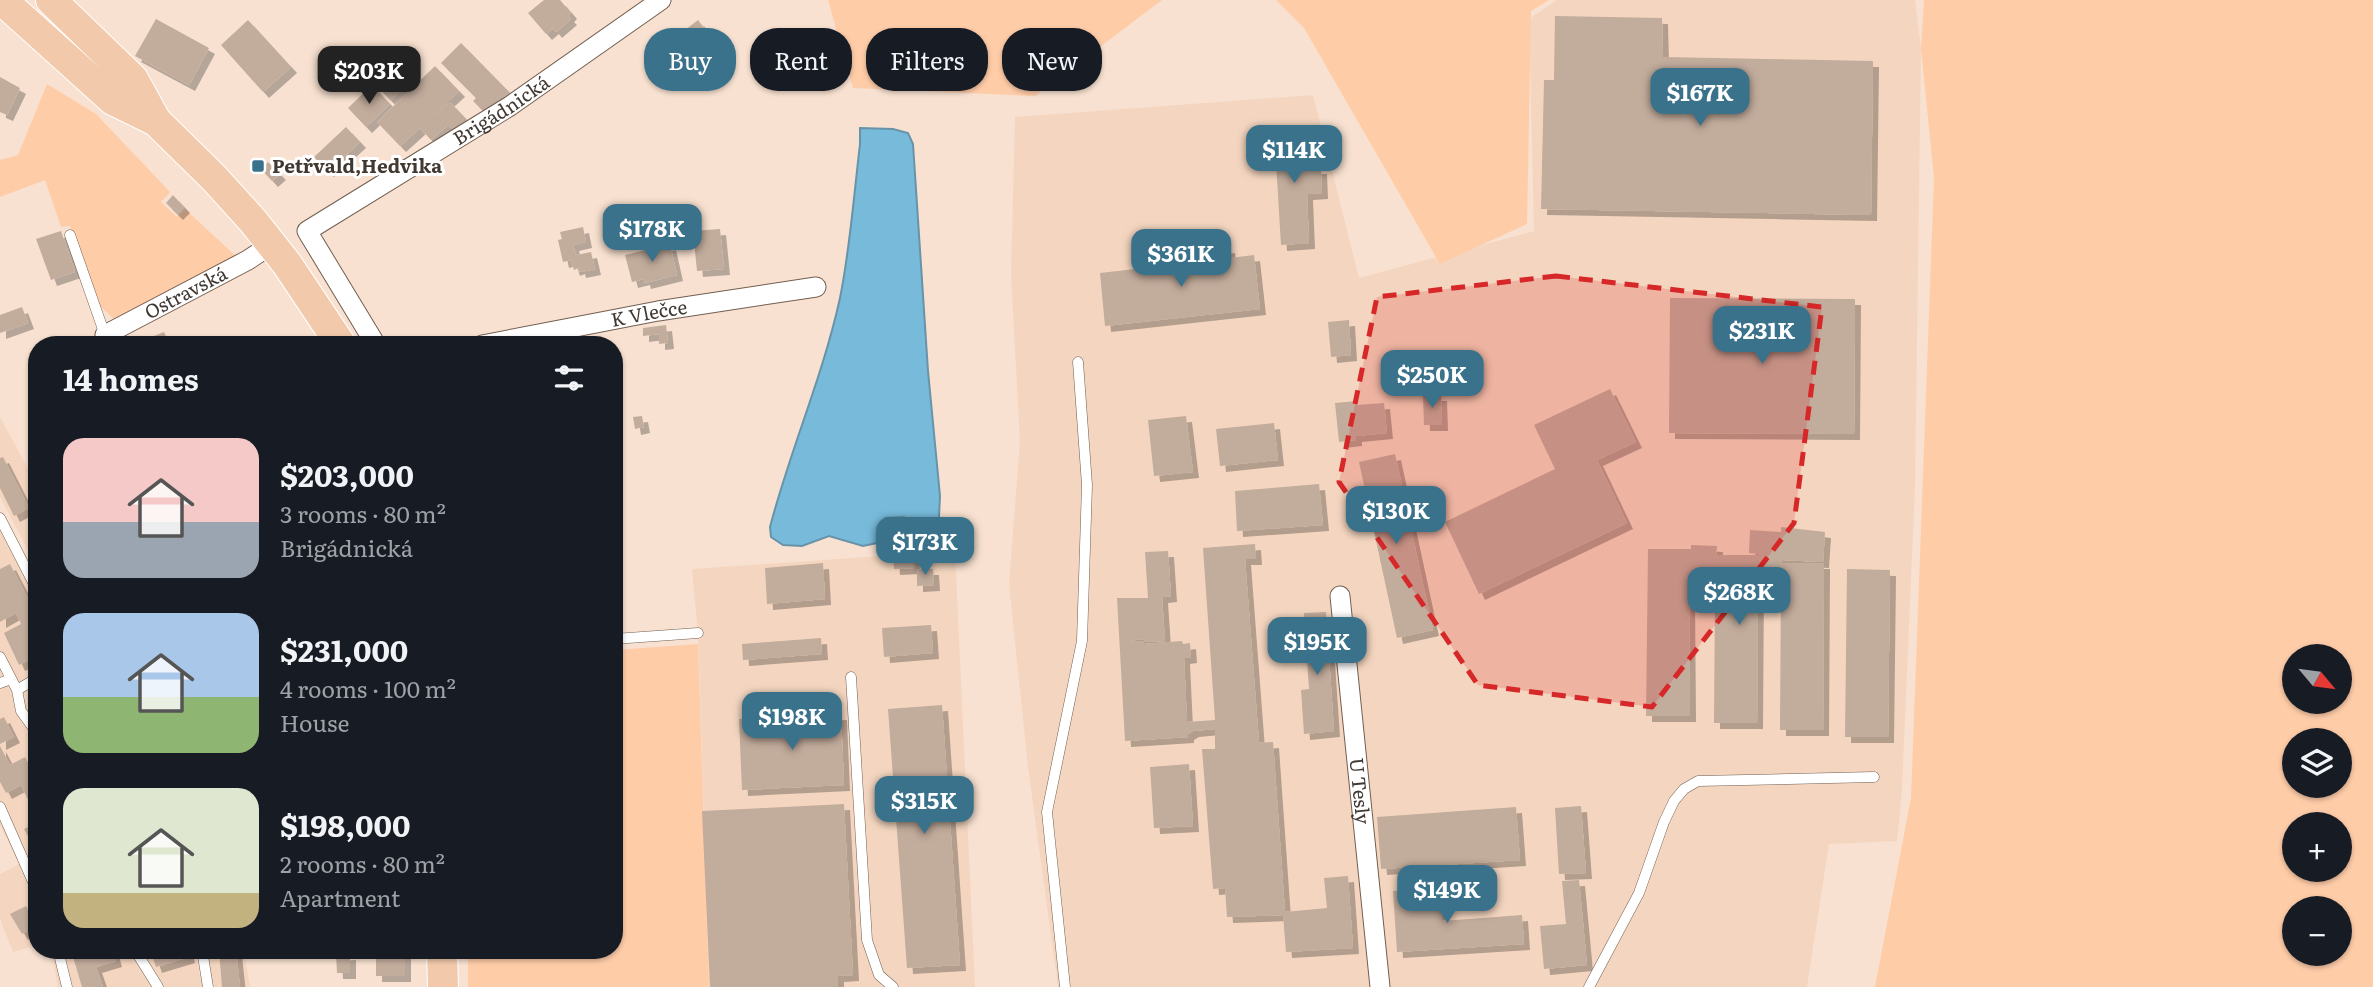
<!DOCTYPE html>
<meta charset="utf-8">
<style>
:root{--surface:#171b24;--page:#20242c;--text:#f1f3f6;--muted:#9ea1a6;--accent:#3a728c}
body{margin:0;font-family:Literata,serif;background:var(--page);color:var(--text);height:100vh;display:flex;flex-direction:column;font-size:26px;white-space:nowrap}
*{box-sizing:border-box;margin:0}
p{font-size:23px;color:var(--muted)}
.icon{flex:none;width:38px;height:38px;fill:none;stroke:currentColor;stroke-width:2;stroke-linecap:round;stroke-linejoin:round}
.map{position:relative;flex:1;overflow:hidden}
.side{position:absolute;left:28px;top:336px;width:595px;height:623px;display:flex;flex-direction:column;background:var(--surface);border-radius:28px;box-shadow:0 2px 5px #0004}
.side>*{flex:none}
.hud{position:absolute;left:644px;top:28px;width:665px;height:63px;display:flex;gap:14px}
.needle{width:46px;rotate:119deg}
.controls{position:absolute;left:2282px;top:644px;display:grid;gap:14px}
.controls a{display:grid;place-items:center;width:70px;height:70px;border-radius:50%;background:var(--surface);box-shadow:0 2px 5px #0004;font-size:35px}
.price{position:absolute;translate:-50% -60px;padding:0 16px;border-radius:14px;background:var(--accent);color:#fff;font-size:23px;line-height:46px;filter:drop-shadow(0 2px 4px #0008)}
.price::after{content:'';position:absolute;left:50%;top:42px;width:21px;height:16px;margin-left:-10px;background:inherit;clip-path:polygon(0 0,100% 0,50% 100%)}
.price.on{background:#222;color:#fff}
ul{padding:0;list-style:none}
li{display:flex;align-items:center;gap:21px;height:175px;padding:0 35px}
li span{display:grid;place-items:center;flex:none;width:196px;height:140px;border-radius:21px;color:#555}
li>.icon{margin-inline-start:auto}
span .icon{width:84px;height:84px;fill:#fffc;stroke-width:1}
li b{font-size:30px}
h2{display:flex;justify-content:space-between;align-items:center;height:84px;padding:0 35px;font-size:30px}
.tag{padding:0 24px;border-radius:28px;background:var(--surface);box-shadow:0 2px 5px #0004;font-size:24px;line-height:63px}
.tag.on{background:var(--accent);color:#fff}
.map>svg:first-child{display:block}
.built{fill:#f4d6c0}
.green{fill:#ffcca8;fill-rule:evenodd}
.water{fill:#78bada;stroke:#6893a8;stroke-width:2}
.building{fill:#c2ac9c;filter:url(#shadow)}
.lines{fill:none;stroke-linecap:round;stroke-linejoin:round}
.lane-casing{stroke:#725e50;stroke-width:11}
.street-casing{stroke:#725e50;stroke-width:21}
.primary-casing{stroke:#fff;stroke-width:32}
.lane{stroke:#fff;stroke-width:10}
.street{stroke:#fff;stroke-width:19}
.primary{stroke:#f2caab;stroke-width:30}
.marked{fill:#d62828;fill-opacity:0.2;stroke:#d62828;stroke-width:5;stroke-dasharray:14 9;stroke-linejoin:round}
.poi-dot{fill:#3a728c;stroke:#fff;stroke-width:2.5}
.labels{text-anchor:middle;stroke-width:6;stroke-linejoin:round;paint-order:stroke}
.street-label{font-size:19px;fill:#413832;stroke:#fff}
.poi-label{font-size:19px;font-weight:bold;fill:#413832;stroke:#fff;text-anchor:start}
</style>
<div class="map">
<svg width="2373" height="987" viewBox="0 0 2373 987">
<defs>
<filter id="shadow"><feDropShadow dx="6" dy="6" stdDeviation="0" flood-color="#0004"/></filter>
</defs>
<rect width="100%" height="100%" fill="#f8e1d0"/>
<path class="built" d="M1557,0H1915L1921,49L1915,487L1902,789L1897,841L1829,844L1807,987H1058L1028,767L1009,584L1020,441L1011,275L1015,117L1313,95L1359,278L1534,231L1529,19Z
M0,417L37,485V567L0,497Z
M0,529L37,598V945L13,952L0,919V874L19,864L0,825Z
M955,551L975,987H709L698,633L692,569Z
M51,950H194L203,987H58Z
M207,950H244L250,987H214Z"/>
<path class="green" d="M828,0H1162L1035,96L853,88Z
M1276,0H1549L1531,11L1527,224L1440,264L1304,28Z
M1924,0H2373V987H1875L1911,798L1934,178L1921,49ZM2340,656V702H2294V656ZM2294,740H2340V786H2294ZM2340,824V870H2294V824ZM2340,908V954H2294V908Z
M47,84L96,114L170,192L161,202L177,217L185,209L240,260L117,322L97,303L70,226L61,227L45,180L0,197V160L18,155Z
M698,644L709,987H468V950H614V650Z"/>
<path class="water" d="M860,128L893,129L908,133L913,144L928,371L940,496L939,517L931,528L920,534L911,535L904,517L885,518L882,538L877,543L863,546L829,536L802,546L783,545L771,537L770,527C790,450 823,376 840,298C850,249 854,194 860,144Z"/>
<path class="building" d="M544,0H560L571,13L568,16L571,19L556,32L553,28L546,34L528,13Z
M1555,16L1662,18L1663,57L1873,61L1871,215L1541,209L1544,80H1554Z
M156,19L209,48L189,85L135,56Z
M248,20L291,67L263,92L221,45Z
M698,20L714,41L680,67L664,46Z
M461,43L513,96L486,114L473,101L476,98L441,63Z
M435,66L459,91L436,112L437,114L450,102L467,120L454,131L448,125L431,140L420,128L400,146L377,122Z
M398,70L409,83L390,100L379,88Z
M0,77L20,88L7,115L0,112Z
M372,85L390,104L366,127L348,108Z
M1303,126L1306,168H1321L1322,193L1307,194L1309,243L1281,245L1274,128Z
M346,127L360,142L328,171L314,157Z
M268,162L280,174L272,181L261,169Z
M173,195L184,207L177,214L166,203Z
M583,227L586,242L573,245L576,255L591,252L595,269L580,272L579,268L574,270L571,260L563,262L558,240L562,239L560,232Z
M720,229L724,269L697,271L693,231Z
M61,231L75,272L51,280L36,239Z
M670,244L677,275L645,283L644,279L632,282L625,255Z
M1229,247L1230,258L1254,255L1260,309L1105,326L1100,273L1197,262L1196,251Z
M1670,298L1855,299L1854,434L1669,433Z
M22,307L28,323L0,333V315Z
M1349,320L1351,355L1331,357L1328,322Z
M666,325L668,343L659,344V334L643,336V328Z
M164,332L170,345H140L139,342Z
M1610,389L1636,442L1597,460L1627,523L1479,594L1445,522L1555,469L1534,425Z
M1423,395H1441L1442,425H1424Z
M1357,401V405L1384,403L1387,433L1356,436V440L1339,442L1335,403Z
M642,416L644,427L635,429L633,417Z
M1186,416L1193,472L1154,476L1148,420Z
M1274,423L1278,460L1220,466L1216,429Z
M1395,454L1433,630L1397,638L1359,462Z
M3,457L29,508L14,516L0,488V458Z
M1319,484L1323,525L1237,531L1235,491Z
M891,524H904L907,549L913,548L914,568L894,569Z
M1781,527L1825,532L1823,562L1782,560L1781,563H1824L1823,730H1780L1781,574L1758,573L1757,723H1714L1715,592L1689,591L1690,716H1646L1648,549H1691V545L1717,546L1716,555H1759V554L1749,553L1750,530L1781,532Z
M37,539V561L28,544Z
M1255,544L1256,559H1245L1259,743L1273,742L1285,912L1327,908L1324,878L1348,876L1353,948L1286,952L1283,915L1227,917L1225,888L1213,889L1202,749H1215V729L1193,731L1188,734V737L1125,741L1117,598H1148L1145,552L1168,551L1171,596L1162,597L1165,641L1144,642V639L1127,641H1144V644L1182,641L1183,644L1190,643L1191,657L1184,658L1187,722L1215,720L1203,548Z
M823,563L825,599L767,604L765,568Z
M10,564L37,616V656L19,665L4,633L21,624L16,613L0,622V569Z
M917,569H933L934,585L917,586Z
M1847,569L1890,570L1888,737H1845Z
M1326,612L1334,731L1304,734L1301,690L1309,689L1304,613Z
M931,625L933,653L884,657L882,628Z
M821,638L822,654L743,660L742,644Z
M942,705L960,965L907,968L888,709Z
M841,714L844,785L742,790L739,719Z
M4,717L14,737L0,744V719Z
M0,746L10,765L25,757L37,780V803L31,806L21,785L6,793L0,782Z
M1189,764L1193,826L1154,828L1150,767Z
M844,804L853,975L838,976V987H710L702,811Z
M1581,806L1586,873L1559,874L1555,808Z
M1516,807L1520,860L1381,869L1377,817Z
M37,823V853L24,829Z
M1579,880L1587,965L1544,969L1540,926L1566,924L1562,881Z
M1440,887L1442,921L1522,915L1524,944L1397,952L1393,891Z
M26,906L37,926L22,934L10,914Z
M71,950H113L116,961L96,967L103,987H82Z
M168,950H187L189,957L156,967L152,955Z
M219,950H236L240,987H222Z
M376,950H405V976H376Z
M350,954V973H337L336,955Z"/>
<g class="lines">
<g class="lane-casing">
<path id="lane" d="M70,235L105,335
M0,518L37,590
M614,639L698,633
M0,657L17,690L21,711L37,733
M851,677L867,940L879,975L893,987
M0,683L11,679
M17,690L37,678
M0,807L37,891
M58,950L67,987
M135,950L158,987
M202,950L208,987
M1065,987L1047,812L1082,641L1087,485L1078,362
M1589,987L1639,893L1664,822L1674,801L1684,789L1698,781L1874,777"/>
</g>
<g class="street-casing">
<g id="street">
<path id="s1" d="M109,345L105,335L248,260L272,244"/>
<path id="s2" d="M376,345L307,231L510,106L661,0"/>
<path id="s3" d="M482,345L658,311L816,287"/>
<path id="s4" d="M1340,596L1380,987"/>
</g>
</g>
<g class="primary-casing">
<path id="primary" d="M2,0L113,100L156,121
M51,0L133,79L156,121L214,178L253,221L287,264L341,345
M442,950L443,987"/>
</g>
<use href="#lane" class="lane"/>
<use href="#street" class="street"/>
<use href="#primary" class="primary"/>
</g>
<path class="marked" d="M1556,276L1822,307L1794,523L1652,707L1478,685L1339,482L1377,297Z"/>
<rect class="poi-dot" x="251" y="159" width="14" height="14" rx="3.5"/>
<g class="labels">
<g class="street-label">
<text dy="7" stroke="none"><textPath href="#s2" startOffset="362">Brigádnická</textPath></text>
<text dy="7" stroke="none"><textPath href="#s1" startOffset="102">Ostravská</textPath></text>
<text dy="7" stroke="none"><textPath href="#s3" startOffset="170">K Vlečce</textPath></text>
<text dy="7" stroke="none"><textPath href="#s4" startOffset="196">U Tesly</textPath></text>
</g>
<g class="poi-label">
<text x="272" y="173">Petřvald,Hedvika</text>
</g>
</g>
</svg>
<div class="controls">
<a><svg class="needle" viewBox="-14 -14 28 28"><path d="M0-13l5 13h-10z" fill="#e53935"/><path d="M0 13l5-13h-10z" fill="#9ea1a6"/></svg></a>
<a><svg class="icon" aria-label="layers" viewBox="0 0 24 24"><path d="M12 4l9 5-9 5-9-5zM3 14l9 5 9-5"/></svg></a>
<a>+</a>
<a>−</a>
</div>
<b class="price on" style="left:369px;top:106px">$203K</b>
<b class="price" style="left:1700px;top:128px">$167K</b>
<b class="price" style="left:1294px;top:185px">$114K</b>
<b class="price" style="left:652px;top:264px">$178K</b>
<b class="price" style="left:1181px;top:289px">$361K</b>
<b class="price" style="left:1762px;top:366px">$231K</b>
<b class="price" style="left:1432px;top:410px">$250K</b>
<b class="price" style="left:1396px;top:546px">$130K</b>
<b class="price" style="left:925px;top:577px">$173K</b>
<b class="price" style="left:1739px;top:627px">$268K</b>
<b class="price" style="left:1317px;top:677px">$195K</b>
<b class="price" style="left:792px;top:752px">$198K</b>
<b class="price" style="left:924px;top:836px">$315K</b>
<b class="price" style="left:1447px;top:925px">$149K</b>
<div class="hud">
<a class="tag on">Buy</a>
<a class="tag">Rent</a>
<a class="tag">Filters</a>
<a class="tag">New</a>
</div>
<section class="side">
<h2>14 homes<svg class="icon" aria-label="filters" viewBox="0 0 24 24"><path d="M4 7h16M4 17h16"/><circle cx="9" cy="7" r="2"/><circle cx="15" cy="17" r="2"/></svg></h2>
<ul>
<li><span style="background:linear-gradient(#f6c9c9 60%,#9aa5b1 0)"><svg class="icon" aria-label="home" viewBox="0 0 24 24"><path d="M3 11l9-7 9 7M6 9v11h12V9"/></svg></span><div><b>$203,000</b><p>3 rooms · 80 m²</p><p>Brigádnická</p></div></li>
<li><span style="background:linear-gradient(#a9c7e8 60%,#8fb573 0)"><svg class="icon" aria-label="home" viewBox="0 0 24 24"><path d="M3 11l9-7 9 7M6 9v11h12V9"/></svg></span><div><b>$231,000</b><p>4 rooms · 100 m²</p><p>House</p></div></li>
<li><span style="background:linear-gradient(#dfe7d0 75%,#c2b280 0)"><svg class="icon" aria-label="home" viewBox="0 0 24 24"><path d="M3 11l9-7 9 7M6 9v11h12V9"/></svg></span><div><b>$198,000</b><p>2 rooms · 80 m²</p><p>Apartment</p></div></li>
</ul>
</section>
</div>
